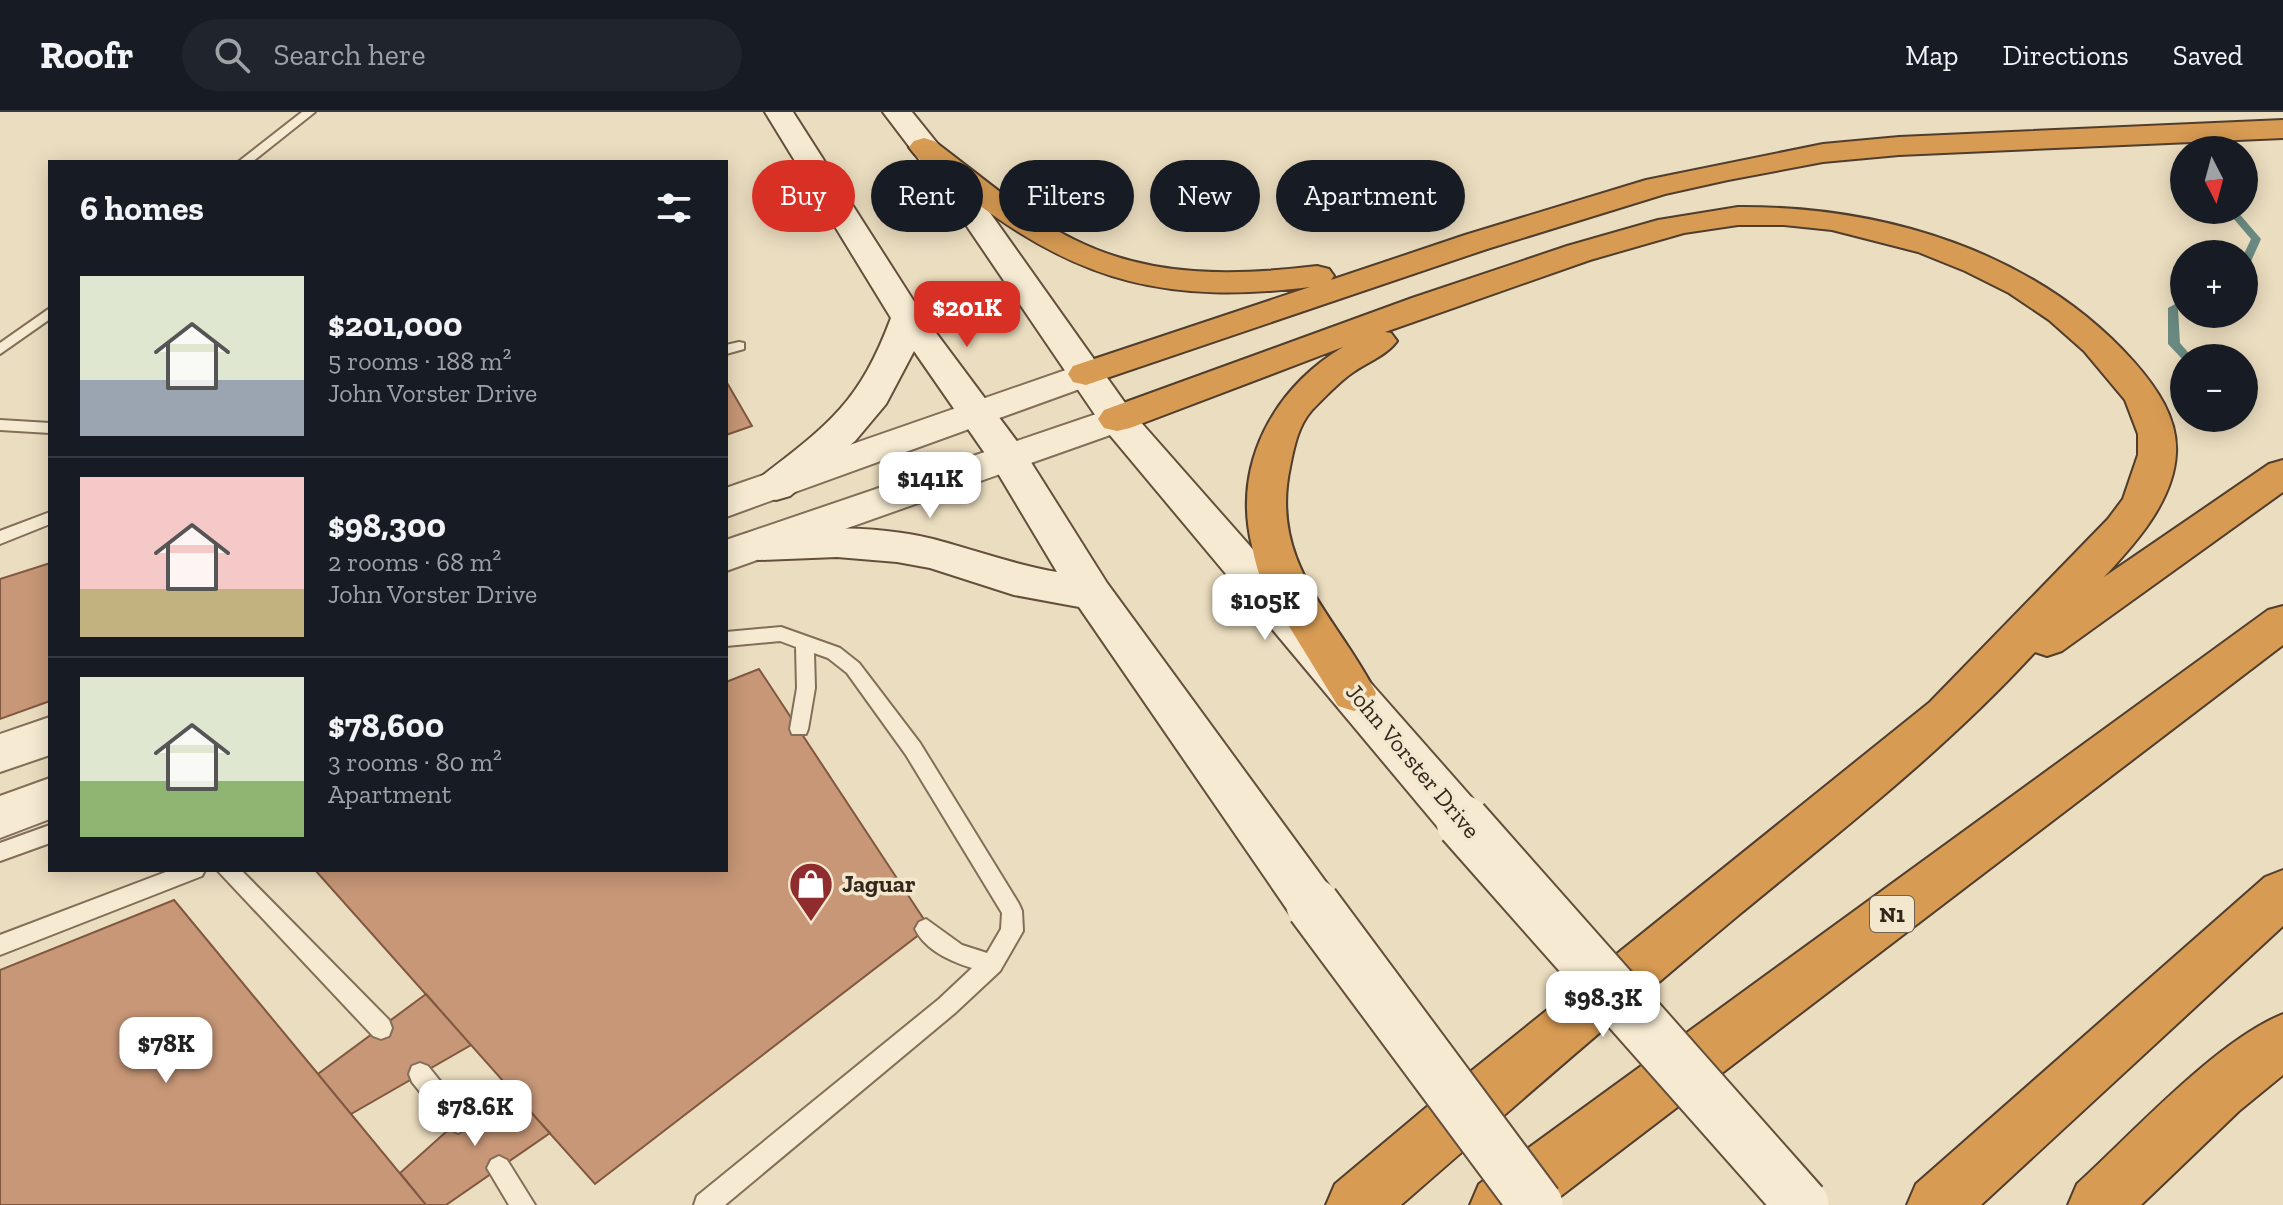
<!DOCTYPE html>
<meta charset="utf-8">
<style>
:root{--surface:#171b24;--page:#20242c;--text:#f1f3f6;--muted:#9ea1a6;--line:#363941;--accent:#d93025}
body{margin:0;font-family:"Zilla Slab",serif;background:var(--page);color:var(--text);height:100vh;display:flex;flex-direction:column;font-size:30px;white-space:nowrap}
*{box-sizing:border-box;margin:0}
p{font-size:26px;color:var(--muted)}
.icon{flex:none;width:44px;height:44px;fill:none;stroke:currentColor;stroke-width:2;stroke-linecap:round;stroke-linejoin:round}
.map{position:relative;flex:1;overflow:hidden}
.drawer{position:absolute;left:48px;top:48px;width:680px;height:712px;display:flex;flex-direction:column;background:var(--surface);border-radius:0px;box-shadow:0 4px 20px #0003}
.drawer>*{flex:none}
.banner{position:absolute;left:752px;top:48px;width:760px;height:72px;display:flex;gap:16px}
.needle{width:52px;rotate:174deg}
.fabs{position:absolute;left:2170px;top:24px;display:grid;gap:16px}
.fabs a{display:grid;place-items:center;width:88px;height:88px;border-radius:50%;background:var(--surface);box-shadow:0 4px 20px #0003;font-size:40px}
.price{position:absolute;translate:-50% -68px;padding:0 18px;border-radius:16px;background:#fff;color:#222;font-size:26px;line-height:52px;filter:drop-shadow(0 2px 4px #0008)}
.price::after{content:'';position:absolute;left:50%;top:48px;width:24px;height:18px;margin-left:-12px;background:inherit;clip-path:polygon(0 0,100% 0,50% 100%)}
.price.on{background:var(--accent);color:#fff}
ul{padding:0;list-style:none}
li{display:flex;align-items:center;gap:24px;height:200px;padding:0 32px}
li+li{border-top:2px solid var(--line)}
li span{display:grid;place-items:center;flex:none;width:224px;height:160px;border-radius:0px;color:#555}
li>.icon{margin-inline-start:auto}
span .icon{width:96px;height:96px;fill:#fffc;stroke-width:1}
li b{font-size:34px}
h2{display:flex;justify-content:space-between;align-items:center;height:96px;padding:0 32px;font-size:34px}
.chip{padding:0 28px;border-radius:36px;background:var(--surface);box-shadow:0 4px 20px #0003;font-size:28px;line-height:72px}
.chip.on{background:var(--accent);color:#fff}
header{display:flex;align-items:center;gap:48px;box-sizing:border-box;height:112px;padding:0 40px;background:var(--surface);border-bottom:2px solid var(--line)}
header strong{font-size:38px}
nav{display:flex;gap:44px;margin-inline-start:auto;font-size:28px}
.search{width:560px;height:72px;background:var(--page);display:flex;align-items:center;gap:20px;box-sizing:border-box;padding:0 28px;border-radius:44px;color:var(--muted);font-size:30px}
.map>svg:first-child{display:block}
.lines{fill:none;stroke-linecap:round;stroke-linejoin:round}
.stream{fill:#6a8a81;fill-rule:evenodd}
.building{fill:#c79777;stroke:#805840;stroke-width:2}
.service-casing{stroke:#826e59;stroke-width:4}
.tertiary-casing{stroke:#826e59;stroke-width:4}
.secondary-casing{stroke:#644f3c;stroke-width:4}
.motorway-casing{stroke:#503d2d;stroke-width:4}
.service{fill:#f6ebd2;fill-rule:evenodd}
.tertiary{fill:#f6ebd2;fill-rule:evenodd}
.secondary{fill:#f6ebd2;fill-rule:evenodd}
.motorway{fill:#d79b53;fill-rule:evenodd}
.secondary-bridge-casing{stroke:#644f3c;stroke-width:57;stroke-linecap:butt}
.secondary-bridge{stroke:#f6ebd2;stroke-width:53}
.labels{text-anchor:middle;stroke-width:7;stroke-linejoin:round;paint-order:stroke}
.shield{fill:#f3e8ce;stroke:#6d6151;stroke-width:2}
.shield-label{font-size:22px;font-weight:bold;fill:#33271c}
.street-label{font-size:24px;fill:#33271c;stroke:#f3e8ce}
.poi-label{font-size:24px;font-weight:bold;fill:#33271c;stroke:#f3e8ce;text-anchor:start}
</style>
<header>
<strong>Roofr</strong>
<div class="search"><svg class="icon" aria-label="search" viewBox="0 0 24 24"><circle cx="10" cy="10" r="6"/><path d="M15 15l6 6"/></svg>Search here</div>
<nav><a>Map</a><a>Directions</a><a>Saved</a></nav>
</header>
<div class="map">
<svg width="2283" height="1093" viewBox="0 0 2283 1093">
<rect width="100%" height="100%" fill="#ebddbf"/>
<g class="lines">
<path class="stream" d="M2226,98H2236L2261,127L2248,156L2244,157V142L2251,127Z
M2184,187V194L2178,197L2180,231L2193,246H2184V249L2168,232V196Z"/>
</g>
<path class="building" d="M726,269L752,314L726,323Z
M50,451V589L0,607V467Z
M759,557L929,815L595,1072L315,758H726V570Z
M174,788L318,962L426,1093H0V858Z
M426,882L471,933L351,1002L318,962Z
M503,969L550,1021L446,1093H426L400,1061Z"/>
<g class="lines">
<g class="service-casing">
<path id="service" d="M302,0H315L252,50H238Z
M50,196V207L0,242V231Z
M739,230L744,231V237L726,242V233Z
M0,308L50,311V321L0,318Z
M50,400V412L0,432V419Z
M781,515L840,536L859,551L920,631L1019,792L1022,799L1023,819L1000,859L955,901L725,1093H694L697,1084L939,887L972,856C952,850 925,838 915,817L919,810L926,807L962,833L987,841L1001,817L1002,801L906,643L847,561L828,546L814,541L815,576L808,617L806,622H792L790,617L797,576L796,535L780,529L726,534V520Z
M50,713V731L0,749V731Z
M171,758H205L202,764L0,843V823Z
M217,758H241L389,908L392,916L389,924L381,927L373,924Z
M420,951L428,954L466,1001L470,1009L466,1017L458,1021L450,1017L412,970L409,962L412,954Z
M499,1044L507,1048L535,1093H509L487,1056L491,1048Z"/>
</g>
<g class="tertiary-casing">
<path id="tertiary" d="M1086,251L1099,254L1104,262L1099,270L726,405V376Z
M1117,295L1130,298L1136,307L1130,316L726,459V428Z
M50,605V643L0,660V622Z
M50,666V707L0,726V684Z"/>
</g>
<g class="secondary-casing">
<path id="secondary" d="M765,0H793L922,202L1022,336L1107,471L1331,777L1338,793L1331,809L1313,816L1295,809L1079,495L1014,483L930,456L897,450L837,445L759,448L745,443L739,433L745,423C764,417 785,417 805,417C848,415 892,417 933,427C975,438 1015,453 1057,460L993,353L914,239L886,292L855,329L790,384L776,388L762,384L756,374L762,364C830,312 860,289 891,206Z
M883,0H912L966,67L1130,298L1480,695L1487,710L1480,725L1463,731L1446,725L1104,316L943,79Z"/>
</g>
<g class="motorway-casing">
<path id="motorway" d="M2283,8V26L1899,43L1823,50L1728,68L1665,82L1487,137L1086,273L1073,270L1068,262L1073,254L1310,175C1172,192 1081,172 970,86C951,71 923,55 909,35L914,29L924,26L934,29C980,63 1024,103 1075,128C1151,166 1235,164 1317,154L1329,157L1334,164L1331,168L1465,123L1646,68L1823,32L1899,25Z
M1738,95C1883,94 2035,139 2134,250C2156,275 2178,306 2176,341C2174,389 2135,432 2104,465L2269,352L2283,348V380L2062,539L2047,544L2035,540C1946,637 1843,717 1741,801C1626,897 1513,995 1401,1093H1326L1335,1072L1434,989L1930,590L2108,407L2123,387L2138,343V322L2125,288L2084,239L2049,208L2009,181L1965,159L1918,140L1832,118L1784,113H1738L1684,121L1590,148L1385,220L1391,221L1397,229C1386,244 1367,250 1352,261C1338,271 1324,286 1312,298C1298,314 1294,335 1290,355C1269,452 1336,503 1376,581L1370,594L1354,599L1338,594L1265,475C1258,462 1255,448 1252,434C1232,353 1273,277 1343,235L1130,316L1117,319L1104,316L1098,307L1104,298L1412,186L1567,134L1658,108Z
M2283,494V533L1549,1093H1470L1479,1072L2268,498Z
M2283,758V814L1981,1093H1907L1916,1072L2265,765Z
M2283,902V963L2239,999L2141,1093H2068L2077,1072C2132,1022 2216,929 2283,902Z"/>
</g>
<use href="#service" class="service"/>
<use href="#tertiary" class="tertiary"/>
<use href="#secondary" class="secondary"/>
<use href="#motorway" class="motorway"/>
<g class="secondary-bridge-casing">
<path id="secondary-bridge" d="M1463,710L1802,1093
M1313,793L1536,1093"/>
</g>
<use href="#secondary-bridge" class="secondary-bridge"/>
</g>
<defs>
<g id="shop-pin" transform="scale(2.3)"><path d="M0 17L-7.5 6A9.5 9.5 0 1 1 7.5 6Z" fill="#8e2c2e" stroke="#f3e8ce"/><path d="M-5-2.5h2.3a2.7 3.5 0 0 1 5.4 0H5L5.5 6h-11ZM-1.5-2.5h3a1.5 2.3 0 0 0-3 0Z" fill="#fff"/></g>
</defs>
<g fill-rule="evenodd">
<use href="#shop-pin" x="811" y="772"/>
</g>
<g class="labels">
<rect class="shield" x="1870" y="784" width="44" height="36" rx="6"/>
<g class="shield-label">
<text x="1892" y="810">N1</text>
</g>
<g class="street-label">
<text transform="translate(1413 649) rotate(50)" y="8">John Vorster Drive</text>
</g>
<g class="poi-label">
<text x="842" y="780">Jaguar</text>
</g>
</g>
</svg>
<div class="fabs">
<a><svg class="needle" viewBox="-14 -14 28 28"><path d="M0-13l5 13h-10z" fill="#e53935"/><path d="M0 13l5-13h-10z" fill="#9ea1a6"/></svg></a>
<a>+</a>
<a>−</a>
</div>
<b class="price on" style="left:967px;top:237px">$201K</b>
<b class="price" style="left:930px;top:408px">$141K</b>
<b class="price" style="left:1265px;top:530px">$105K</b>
<b class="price" style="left:1603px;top:927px">$98.3K</b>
<b class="price" style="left:166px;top:973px">$78K</b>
<b class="price" style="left:475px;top:1036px">$78.6K</b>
<div class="banner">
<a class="chip on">Buy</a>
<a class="chip">Rent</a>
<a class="chip">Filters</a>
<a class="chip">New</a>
<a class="chip">Apartment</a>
</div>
<section class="drawer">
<h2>6 homes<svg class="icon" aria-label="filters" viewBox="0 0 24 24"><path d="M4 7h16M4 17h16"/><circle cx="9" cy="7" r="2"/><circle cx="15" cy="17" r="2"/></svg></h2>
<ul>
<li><span style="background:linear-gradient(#dfe7d0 65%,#9aa5b1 0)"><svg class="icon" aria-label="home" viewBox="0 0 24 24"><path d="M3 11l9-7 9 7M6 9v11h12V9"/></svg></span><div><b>$201,000</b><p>5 rooms · 188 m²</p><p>John Vorster Drive</p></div></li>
<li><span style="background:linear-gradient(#f6c9c9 70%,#c2b280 0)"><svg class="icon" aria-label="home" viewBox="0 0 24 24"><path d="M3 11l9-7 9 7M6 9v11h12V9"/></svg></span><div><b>$98,300</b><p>2 rooms · 68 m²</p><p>John Vorster Drive</p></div></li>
<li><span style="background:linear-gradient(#dfe7d0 65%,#8fb573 0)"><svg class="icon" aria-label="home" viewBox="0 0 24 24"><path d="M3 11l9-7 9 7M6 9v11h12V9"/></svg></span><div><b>$78,600</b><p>3 rooms · 80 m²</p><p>Apartment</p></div></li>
</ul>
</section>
</div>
